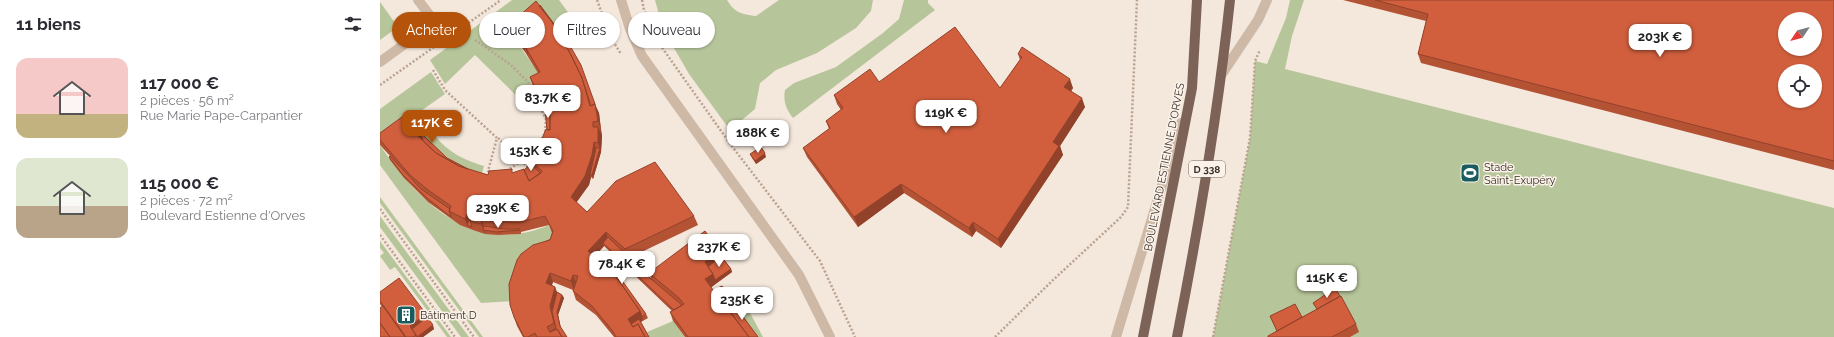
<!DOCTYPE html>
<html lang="fr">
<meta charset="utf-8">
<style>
:root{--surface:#fff;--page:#f7f7f7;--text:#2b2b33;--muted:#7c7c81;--accent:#b45309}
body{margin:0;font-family:Raleway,sans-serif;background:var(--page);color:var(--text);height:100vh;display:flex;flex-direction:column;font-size:15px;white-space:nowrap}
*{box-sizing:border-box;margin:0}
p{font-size:13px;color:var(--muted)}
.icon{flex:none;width:22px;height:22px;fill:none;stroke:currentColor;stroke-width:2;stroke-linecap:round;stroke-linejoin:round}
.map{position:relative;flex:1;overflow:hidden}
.panel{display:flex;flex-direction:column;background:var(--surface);width:380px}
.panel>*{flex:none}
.top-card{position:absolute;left:12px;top:12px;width:380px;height:36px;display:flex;gap:8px}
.needle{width:26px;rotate:235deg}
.buttons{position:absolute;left:1398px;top:12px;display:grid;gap:8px}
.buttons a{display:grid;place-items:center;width:44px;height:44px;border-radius:50%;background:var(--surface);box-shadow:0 1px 3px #0004;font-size:20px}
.price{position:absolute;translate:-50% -34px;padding:0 9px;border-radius:8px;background:#fff;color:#222;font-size:13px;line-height:26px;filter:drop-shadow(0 1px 2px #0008)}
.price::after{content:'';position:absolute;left:50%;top:24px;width:12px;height:9px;margin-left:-6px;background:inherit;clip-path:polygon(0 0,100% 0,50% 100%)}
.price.active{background:var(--accent);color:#fff}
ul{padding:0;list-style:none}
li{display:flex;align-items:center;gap:12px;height:100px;padding:0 16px}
li span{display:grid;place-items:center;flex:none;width:112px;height:80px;border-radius:12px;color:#555}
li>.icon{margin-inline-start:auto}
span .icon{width:48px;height:48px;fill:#fffc;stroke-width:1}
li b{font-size:17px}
h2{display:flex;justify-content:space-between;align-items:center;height:48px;padding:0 16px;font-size:17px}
.chip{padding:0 14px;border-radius:18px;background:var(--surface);box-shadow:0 1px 3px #0004;font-size:14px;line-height:36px}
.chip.active{background:var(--accent);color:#fff}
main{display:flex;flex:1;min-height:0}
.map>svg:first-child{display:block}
.green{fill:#b7c59a}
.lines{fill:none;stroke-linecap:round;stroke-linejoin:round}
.path{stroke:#baa290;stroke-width:2.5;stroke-dasharray:2 2;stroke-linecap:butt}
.minor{stroke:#ceb8a6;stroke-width:10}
.major{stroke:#7d6357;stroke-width:10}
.wall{fill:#b45234}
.shaded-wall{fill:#92422b}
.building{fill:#d15f3d;stroke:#92422b;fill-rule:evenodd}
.labels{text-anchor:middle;stroke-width:3;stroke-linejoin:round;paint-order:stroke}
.shield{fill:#fbf3e9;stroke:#736862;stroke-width:1}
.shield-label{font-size:10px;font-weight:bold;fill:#392d28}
.street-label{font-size:11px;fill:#392d28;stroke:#fbf3e9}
.poi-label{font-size:11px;fill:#392d28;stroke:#fbf3e9;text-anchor:start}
</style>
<main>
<section class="panel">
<h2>11 biens<svg class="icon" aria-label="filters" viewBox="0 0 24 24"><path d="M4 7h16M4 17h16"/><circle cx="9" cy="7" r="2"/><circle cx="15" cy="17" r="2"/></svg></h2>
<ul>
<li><span style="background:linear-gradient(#f6c9c9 70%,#c2b280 0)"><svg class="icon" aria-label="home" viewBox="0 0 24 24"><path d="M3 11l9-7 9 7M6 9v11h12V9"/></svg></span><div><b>117 000 €</b><p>2 pièces · 56 m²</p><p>Rue Marie Pape-Carpantier</p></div></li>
<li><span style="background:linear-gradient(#dfe7d0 60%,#b9a48a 0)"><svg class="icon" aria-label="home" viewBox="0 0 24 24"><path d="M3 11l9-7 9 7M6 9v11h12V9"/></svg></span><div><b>115 000 €</b><p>2 pièces · 72 m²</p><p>Boulevard Estienne d'Orves</p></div></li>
</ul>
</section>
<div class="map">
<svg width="1454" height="337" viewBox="0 0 1454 337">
<rect width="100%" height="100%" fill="#f4e8dc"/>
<path class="green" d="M132,0H179L208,39L191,47L161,8L132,35L158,72L159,96L148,107L95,55L65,84L50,60Z
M275,0H347C355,13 361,14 376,16L399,0H493L491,11L476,28L437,53L396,70L380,83L375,109L350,130L309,74L283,29Z
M524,0H548V3L555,10L413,118C406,109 403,101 405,90L414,83L456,67L503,33L519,19Z
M910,0H924L912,36L905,69L1454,208V337H833L870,138L875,61L887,64L906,18Z
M0,2L18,27L0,40Z
M51,72L65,94L38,113C58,142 68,155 104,166L101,177L0,145C38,203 95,257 169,225L176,241L132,301L101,303L0,165V109Z
M0,197L103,337H99L0,203Z
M0,216L89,337H81L0,227Z
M0,241L71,337H67L15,267L10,270L0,256L4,253L0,248Z
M363,300L383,337H376L354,307Z
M293,321L305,337H269L267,332Z"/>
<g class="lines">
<path class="path" d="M217,0L231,38L241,54
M262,0L264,10L283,49L351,145L440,261L475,337
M95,40L131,65L148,82L166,119L165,133L157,147L144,159L127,171
M53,70L65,90L117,138L108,171H112
M0,85L121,0
M118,138L149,168
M0,209L94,337
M0,235L75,337
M615,337L672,281L741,217L748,207L757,0
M833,337L870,138L875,61L880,50"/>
<path class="minor" d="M241,0L250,29L262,56L419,275L450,337
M0,62L55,22L38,0
M842,74L878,20L887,0
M736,337L801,123"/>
<path class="major" d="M763,337L812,88L817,0
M797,337C819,225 838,113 850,0"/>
</g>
<path class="wall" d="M963,0H1454V170L1041,63L1038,54L1046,21Z
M156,1L219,113L222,136L221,152L213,179L211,177L209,185L196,202L207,212L314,216L318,225L249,258L271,279L269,273L339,250L341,256L351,269L352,272L331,287L333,290L351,297L353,303L378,337H305L293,321L290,312L292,311L224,246L216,255L266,314L268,318L261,322L269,337H234L216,315L196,300L193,291V290L173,282L172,285L175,287L177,292L182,295L184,298L178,315L181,328L187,337H143L137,326L134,317L163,242L170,239L172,233L169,225L141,232V234L118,235L105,234L93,230L80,225L73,220L48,202L24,178L10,160L9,157L10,156L0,145V133L30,119L45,137L67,158L88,169L108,175L133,173L144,170L155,160L159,155L157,151L167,130L166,111L153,86L150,77L158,73L145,52L132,35L128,26Z
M638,54L693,88L691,91L705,107L680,146L683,155L621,248L596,231L592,237L524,193L478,227L427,157L423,148L449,129L446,121L461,110L457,104L454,95L499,82L620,88L640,60Z
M370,154L386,157L376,164L372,158Z
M0,292L46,314L47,317L54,329L43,337H0L2,307L0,304Z
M933,303L976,324L979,332L970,337H888L897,331L890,316L922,317L937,309Z"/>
<path class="shaded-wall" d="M149,38L152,47L144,49L142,43Z
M690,79L693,88L688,96L684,87Z
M702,98L705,107L680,146L683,155L621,248L618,239L673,142Z
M215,104L219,113L221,131L222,136L221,152L218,143V127L221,133L220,127L218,121Z
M41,134L44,143L38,136Z
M214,142L217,152L220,148L221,152L213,179L212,175H210L211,177L209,185L194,206L191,197Z
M385,153L386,157L376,164L375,161Z
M521,184L524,193L478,227L474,217Z
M87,214L90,223L87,225L88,228L85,219Z
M102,220L105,230H103L105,233L101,224Z
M593,222L596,231L592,237L589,228Z
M226,232L229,241L223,243L224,246L212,259L208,251Z
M339,250L343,259L329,270L325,262Z
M351,269L352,272L337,283L335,280Z
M170,273L173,282L169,292L166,283Z
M333,274L337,283L329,289L325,279Z
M193,275L196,284L193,287L191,281Z
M175,287L178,296L174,315L177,332L174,323L170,306Z
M182,295L184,298L178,315L181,330L180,326L177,312Z
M351,297L354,307L348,311L344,303Z
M260,311L263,320L252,328L248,319Z
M46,314L48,320L33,332L30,326Z
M53,325L54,329L43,337H38Z"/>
<path class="building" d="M995,0H1454V161L1038,54L1048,14ZM1405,19H1435V49H1405ZM1405,71H1435V101H1405Z
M156,1L172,22L190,53L202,78L210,106L215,104L218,121L213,122V127H218V143L214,142L212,155L205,176L191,197L207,212L236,181L275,162L314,216L245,249L226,232L208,251L237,278L260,311L248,319L253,327L258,324L265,337H236L232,330L212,306L193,291L198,276L193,275L191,281L170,273L166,283L175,287L170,306L174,323L167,327L170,332L177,329L182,337H157L155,333L148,337H144L134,317L130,305L129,284L137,260L141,254L153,245L170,240L173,231L165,216L137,223L102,220L101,224L90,221L92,216L87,214L85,219L69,211L71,206L48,190L30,175L0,140V133L26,114L41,134L38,136L56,153L79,166L108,175L109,171L132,169V173L144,169L149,181L161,173L162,171L153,163L160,153L157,151L166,129L170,130V111L167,103L163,104L150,77L160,72L146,48L153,44L149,38L142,43L128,26Z
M160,5L189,44L201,65L215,104L211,106L202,78L190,53L172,22L159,6Z
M575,27L620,88L642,57L638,54L642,47L690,79L684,87L702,98L673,142L679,146L618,239L593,222L589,228L521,184L474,217L423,148L450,128L446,121L463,108L454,95L490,69L499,82Z
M151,44V45L146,48L148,54L144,49Z
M169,109L170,111V130H167L165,110Z
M32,117L45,137L67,158L88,169L79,166L56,153L42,140H43L41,134L30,119Z
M381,147L385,153L375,161L370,154Z
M216,148H220L212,175H210Z
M10,156L41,189L70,209L69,211L71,217L47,198L23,175L9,157Z
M155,160L153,163L155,168L160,173L149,181L144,170Z
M89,220H90L92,227L87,225Z
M104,226L124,229H140V230L116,232L103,230Z
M325,231L339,250L325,262L333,274L325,279L333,290L342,286L351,297L344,303L369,337H308L290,312L304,304L299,298L269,273Z
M228,237L271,279L302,305L294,310L223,243Z
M214,253L241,279L266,314L262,317L260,311L237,278L212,255Z
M341,256L351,269L335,280L333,274L328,267Z
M19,278L46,314L30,326L36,335L33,337H26L0,301V292Z
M195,281H196L194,288L193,287Z
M955,288L960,296L937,309L933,303Z
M177,292L182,295L177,312L180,326L187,337H182L177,329L170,332L176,328L172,312Z
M961,296L976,324L952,337H888V336Z
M353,303L378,337H369L347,308Z
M915,304L922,317L897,331L890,316Z
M3,306L25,337H10L0,323V308Z
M47,317L53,325L37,337L36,335L32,329Z
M259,319L269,337H265L258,324L253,327L251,324Z
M0,323L10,337H0Z"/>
<defs>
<g id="stadium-square" transform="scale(1)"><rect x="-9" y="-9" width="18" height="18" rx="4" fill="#195b5f" stroke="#fbf3e9"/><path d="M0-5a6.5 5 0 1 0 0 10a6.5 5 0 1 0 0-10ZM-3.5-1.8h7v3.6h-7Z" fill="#fff"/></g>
<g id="building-square" transform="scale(1)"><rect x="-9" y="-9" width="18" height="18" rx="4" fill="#195b5f" stroke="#fbf3e9"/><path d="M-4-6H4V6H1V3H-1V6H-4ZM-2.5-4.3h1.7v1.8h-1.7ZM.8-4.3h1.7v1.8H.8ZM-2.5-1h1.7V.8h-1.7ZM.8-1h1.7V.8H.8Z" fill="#fff"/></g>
</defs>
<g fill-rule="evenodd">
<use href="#stadium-square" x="1090" y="173"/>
<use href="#building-square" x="26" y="315"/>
</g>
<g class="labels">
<rect class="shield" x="809" y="161" width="36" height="16" rx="3"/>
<g class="shield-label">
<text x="827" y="173">D 338</text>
</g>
<g class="street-label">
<text transform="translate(784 167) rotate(-79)" y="4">BOULEVARD ESTIENNE D'ORVES</text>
</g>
<g class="poi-label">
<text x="1104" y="171">Stade<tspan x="1104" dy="13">Saint-Exupéry</tspan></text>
<text x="40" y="319">Bâtiment D</text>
</g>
</g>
</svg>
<div class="buttons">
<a><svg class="needle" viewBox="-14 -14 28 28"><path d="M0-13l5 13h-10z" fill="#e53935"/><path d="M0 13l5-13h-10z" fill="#7c7c81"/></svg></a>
<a><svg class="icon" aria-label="locate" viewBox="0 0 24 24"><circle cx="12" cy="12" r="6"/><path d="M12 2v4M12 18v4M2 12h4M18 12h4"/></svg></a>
</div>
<b class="price" style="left:1280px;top:58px">203K €</b>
<b class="price" style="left:168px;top:119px">83.7K €</b>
<b class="price" style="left:566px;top:134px">119K €</b>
<b class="price active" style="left:52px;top:144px">117K €</b>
<b class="price" style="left:378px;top:154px">188K €</b>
<b class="price" style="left:151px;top:172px">153K €</b>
<b class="price" style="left:118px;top:229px">239K €</b>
<b class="price" style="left:339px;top:268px">237K €</b>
<b class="price" style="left:242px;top:285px">78.4K €</b>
<b class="price" style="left:947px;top:299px">115K €</b>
<b class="price" style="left:362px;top:321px">235K €</b>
<div class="top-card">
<a class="chip active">Acheter</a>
<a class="chip">Louer</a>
<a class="chip">Filtres</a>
<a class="chip">Nouveau</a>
</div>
</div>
</main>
